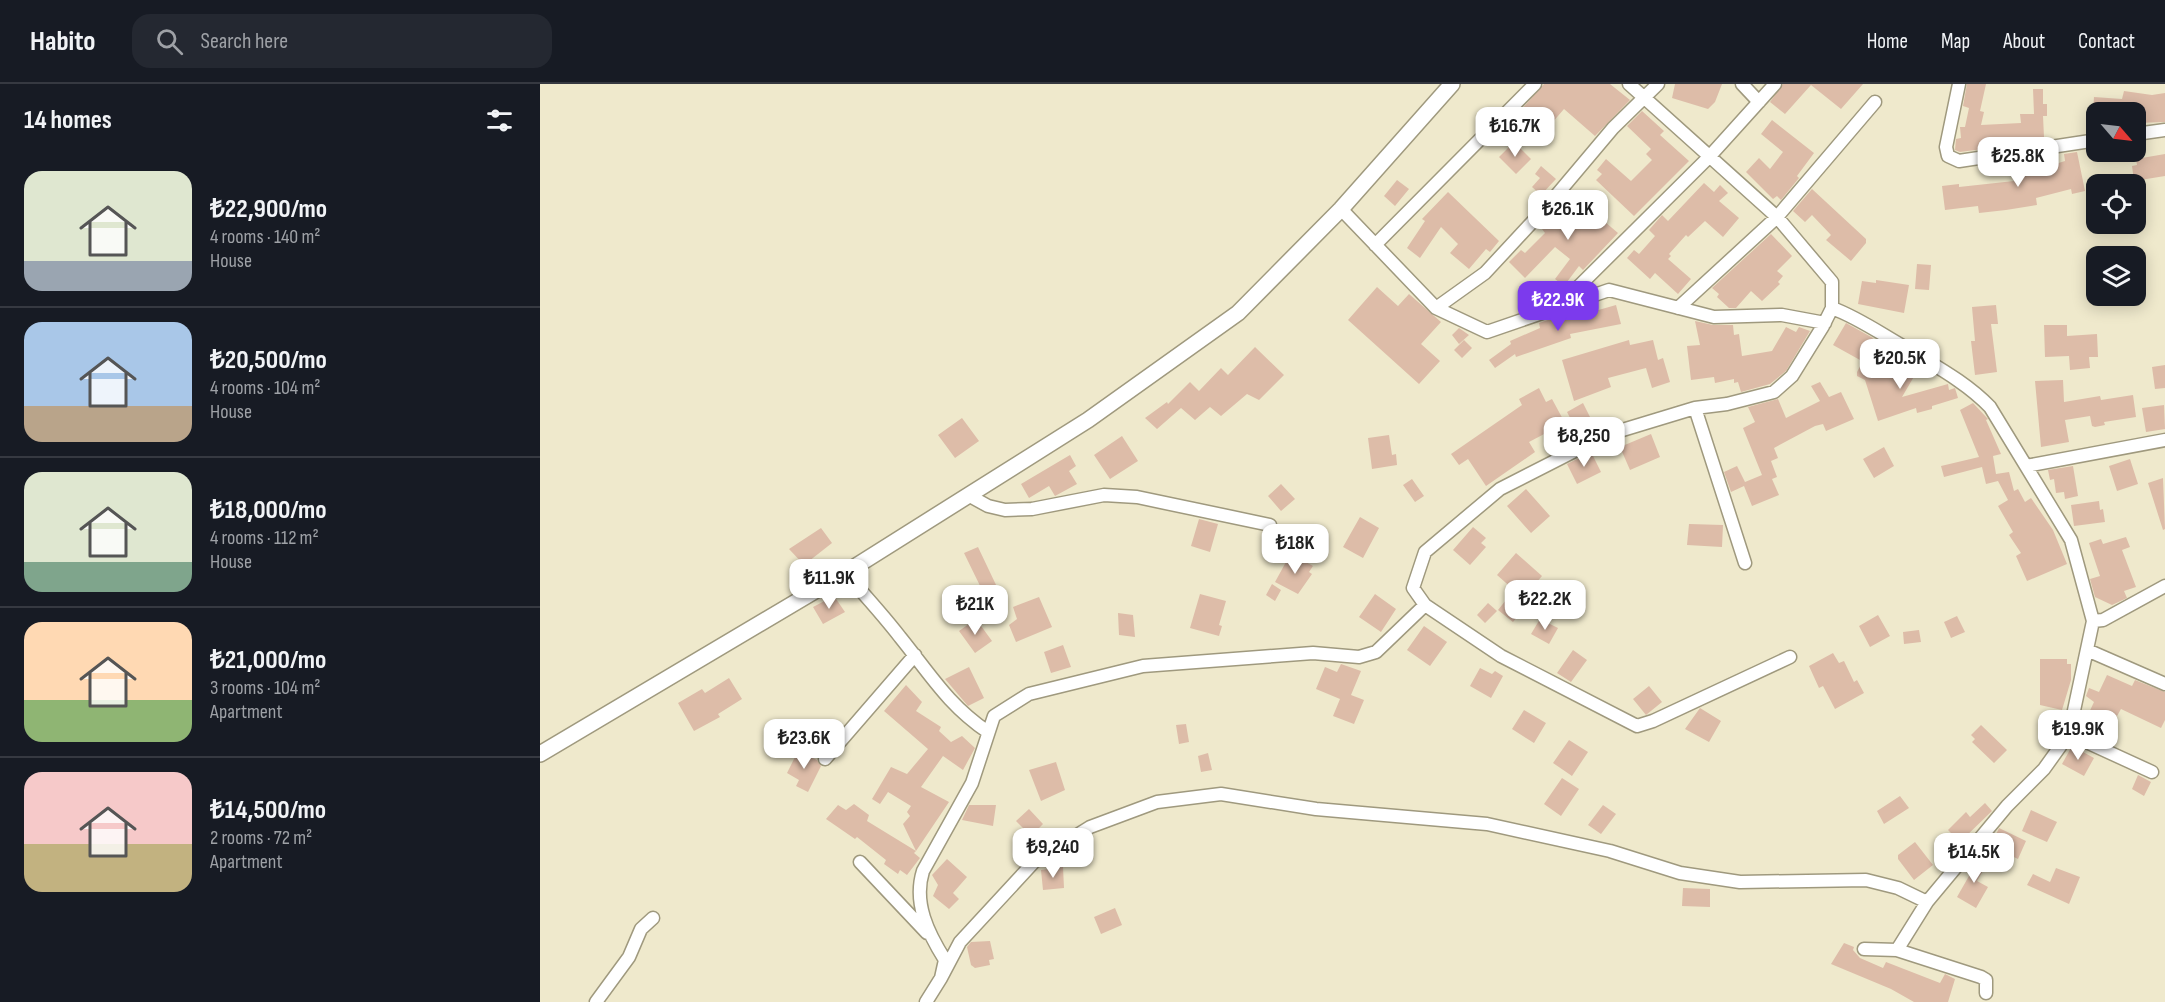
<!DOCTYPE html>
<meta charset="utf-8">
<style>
:root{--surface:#171b24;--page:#242831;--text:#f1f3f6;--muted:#9ea1a6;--line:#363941;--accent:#7c3aed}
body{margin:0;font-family:"Sofia Sans Condensed",sans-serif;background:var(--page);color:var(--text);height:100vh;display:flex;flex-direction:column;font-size:22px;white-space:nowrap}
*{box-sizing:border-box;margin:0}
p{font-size:20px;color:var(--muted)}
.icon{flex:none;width:33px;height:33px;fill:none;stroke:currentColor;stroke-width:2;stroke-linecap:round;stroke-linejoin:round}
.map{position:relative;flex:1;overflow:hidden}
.side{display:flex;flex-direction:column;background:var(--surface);width:540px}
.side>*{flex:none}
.needle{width:39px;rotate:118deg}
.fabs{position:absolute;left:1546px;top:18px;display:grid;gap:12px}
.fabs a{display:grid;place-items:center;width:60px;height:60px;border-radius:12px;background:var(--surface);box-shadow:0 3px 15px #0003;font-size:30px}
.price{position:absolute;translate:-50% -51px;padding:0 14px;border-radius:12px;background:#fff;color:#222;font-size:20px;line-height:39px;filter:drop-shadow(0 2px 3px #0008)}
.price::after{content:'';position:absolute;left:50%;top:36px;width:18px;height:14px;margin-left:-9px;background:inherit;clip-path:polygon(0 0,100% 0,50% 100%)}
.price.on{background:var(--accent);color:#fff}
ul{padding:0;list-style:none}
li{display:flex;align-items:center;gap:18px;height:150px;padding:0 24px}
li+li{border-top:2px solid var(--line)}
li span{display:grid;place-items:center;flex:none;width:168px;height:120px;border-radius:18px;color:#555}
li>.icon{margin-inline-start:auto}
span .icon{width:72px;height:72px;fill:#fffc;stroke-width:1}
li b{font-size:26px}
h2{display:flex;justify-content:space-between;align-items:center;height:72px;padding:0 24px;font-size:26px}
header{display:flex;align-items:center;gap:36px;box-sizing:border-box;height:84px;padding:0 30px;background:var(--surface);border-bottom:2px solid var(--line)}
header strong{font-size:28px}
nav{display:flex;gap:33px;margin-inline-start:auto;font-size:21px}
.search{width:420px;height:54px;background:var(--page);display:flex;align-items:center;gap:15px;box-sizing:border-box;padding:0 21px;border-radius:18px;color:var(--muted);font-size:22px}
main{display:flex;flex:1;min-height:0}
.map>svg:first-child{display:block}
.building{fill:#ddbca8}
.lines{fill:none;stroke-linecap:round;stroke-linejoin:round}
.minor-casing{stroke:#9f997e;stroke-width:15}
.tertiary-casing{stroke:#9f997e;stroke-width:18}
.minor{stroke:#fff;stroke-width:12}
.tertiary{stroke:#fff;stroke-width:15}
</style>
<header>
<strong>Habito</strong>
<div class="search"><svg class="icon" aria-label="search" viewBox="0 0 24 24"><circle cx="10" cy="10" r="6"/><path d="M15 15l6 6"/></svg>Search here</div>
<nav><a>Home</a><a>Map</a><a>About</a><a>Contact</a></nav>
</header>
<main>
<section class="side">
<h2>14 homes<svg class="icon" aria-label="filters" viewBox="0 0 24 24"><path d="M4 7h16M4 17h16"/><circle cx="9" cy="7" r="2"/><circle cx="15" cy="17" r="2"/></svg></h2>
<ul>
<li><span style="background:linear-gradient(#dfe7d0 75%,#9aa5b1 0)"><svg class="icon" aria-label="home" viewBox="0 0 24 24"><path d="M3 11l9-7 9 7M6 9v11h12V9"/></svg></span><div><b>₺22,900/mo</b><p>4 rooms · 140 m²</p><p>House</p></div></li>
<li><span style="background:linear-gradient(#a9c7e8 70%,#b9a48a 0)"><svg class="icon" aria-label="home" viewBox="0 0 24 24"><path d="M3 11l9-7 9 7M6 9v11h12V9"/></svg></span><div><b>₺20,500/mo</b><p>4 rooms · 104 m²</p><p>House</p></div></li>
<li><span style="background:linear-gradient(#dfe7d0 75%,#7fa58c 0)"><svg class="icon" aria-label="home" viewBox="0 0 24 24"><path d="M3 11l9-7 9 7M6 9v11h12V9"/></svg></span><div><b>₺18,000/mo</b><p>4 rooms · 112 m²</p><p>House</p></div></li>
<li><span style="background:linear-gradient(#ffd9b3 65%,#8fb573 0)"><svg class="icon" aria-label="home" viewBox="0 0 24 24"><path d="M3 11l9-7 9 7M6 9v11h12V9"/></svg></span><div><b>₺21,000/mo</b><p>3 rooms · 104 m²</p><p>Apartment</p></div></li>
<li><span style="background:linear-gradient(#f6c9c9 60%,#c2b280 0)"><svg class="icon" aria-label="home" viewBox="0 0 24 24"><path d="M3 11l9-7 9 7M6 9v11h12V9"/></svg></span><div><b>₺14,500/mo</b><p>2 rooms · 72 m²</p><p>Apartment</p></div></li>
</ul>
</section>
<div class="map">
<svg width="1625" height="918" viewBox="0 0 1625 918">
<rect width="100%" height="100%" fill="#efe9cc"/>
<path class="building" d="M1004,0H1070L1090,16L1055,52L1024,25L1005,47L981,26Z
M1135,0H1182L1175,18L1168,25L1132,14Z
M1243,0H1323L1301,25L1271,1L1245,30L1230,18Z
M1427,0H1446L1440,27L1444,28L1441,41L1481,39L1480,30H1494L1493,5H1503V20H1507V32H1503L1504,53L1466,55V62L1420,68L1415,66L1416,55L1421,54L1420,43H1425L1429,24L1423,22Z
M1584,7L1612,11L1625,9V38L1596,39V28H1553L1554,13L1582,15Z
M1102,27L1124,47L1120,51L1149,77L1094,132L1056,96L1062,90L1057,86L1066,75L1091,97L1112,76L1106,70L1111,65L1087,42Z
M1232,36L1274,69L1257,92L1259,94L1241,116L1237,112L1233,115L1206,88L1219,74L1230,85L1243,68L1221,50Z
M974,58L991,75L976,90L959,73Z
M1537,68L1545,107L1532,110L1531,105L1496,114L1497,121L1466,126L1439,129L1438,122L1405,126L1402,102L1419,100V103L1474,97L1473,93L1525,77L1524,70Z
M1625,70V92L1594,97L1592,82L1597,81L1596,75Z
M1001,82L1016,95L1001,111L992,103L1000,94L995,90Z
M857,96L869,105L855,122L844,112Z
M1164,99L1174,108L1180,101L1188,109L1179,117L1199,134L1183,153L1165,137L1148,153L1146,151L1129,170L1131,172L1128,175L1151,195L1138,210L1115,189L1110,195L1087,174L1094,166L1099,170L1115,152L1109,146L1122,131L1128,137Z
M1272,105L1326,155V159L1311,177L1286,156L1291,151L1272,131L1265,138L1253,127Z
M908,108L959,157L950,168L946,165L929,185L910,169L918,160L901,143L880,174L867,164L885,137L882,135Z
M1031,111L1056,135L1058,132L1078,149L1043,186L1039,182L1024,202L1015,195L1030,175L1015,163L985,194L969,178L981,166L985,169L1005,149L1002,145L1024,123L1022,121Z
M1231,150L1252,172L1237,187L1243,192L1238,198L1240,200L1222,217L1211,207L1196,224H1189L1177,213L1179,210L1172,204Z
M1377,180L1391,181L1389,206L1375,205Z
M1336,196L1369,201L1364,229L1318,220L1322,197L1336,199Z
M837,203L858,222L869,210L901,238L881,260L900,277L879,300L808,236Z
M1076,221L1081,240L1030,250L1031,254L976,273L975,270L955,284L949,276L971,260L970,257L1000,244L999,239L1040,225L1041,231Z
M1456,221L1458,240H1451L1457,288L1435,291L1431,257H1435L1432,223Z
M1155,237L1173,241H1193L1194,251L1199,250L1202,272L1232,267L1246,243L1256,248L1259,243L1270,247L1246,287L1230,300L1201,308L1198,298L1194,299V295L1175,299L1174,293L1151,296L1147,262L1160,261Z
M1306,239L1333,254L1320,276L1293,261Z
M1504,241H1527V252L1557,250L1558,273H1549L1550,284L1530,286L1529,272L1505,273Z
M919,244L929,251L919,260L912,251Z
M924,256L932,264L922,274L914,266Z
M1089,256L1090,261L1113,256L1118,276L1123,274L1130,298L1112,304L1106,284L1068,294L1071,303L1034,317L1022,276Z
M715,263L744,291L719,316L707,310L681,332L670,323L655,336L641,324L617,345L605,334L627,318L628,320L650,298L659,307L681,284L688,291Z
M1358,271L1379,284L1362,313L1408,300L1409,306L1415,304L1418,314L1392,322V325L1377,329L1376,324L1338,337L1325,296L1317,292V288L1323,277L1347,289Z
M1625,281V304L1615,305L1612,283Z
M1523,296L1524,318L1560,312L1561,316L1593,311L1596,333L1564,338L1565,341L1555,343L1552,342L1550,332L1525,336L1529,358L1501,363L1495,297Z
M1280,298L1289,313L1301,308L1314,335L1286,347L1283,340L1275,342L1234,364L1238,374L1231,377L1237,393L1232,395L1239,411L1212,422L1204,402L1191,408L1184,388L1197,382L1205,398L1222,391L1203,344L1215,338L1208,323L1238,315L1246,334L1280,317L1271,302Z
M999,304L1006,318L1012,315L1025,339L989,358L995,368L946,402L928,375L919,381L911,370L982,321L979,315Z
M1043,319L1054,341L1038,349L1027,328Z
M1433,319L1448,335L1446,336L1461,370L1453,372L1456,390L1469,388L1474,407L1478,405L1485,418L1491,414L1513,446L1527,480L1487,497L1476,472L1481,469L1469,451L1473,448L1458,422L1468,416L1458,397L1446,400L1442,383L1404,393L1401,382L1439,373L1420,326Z
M1624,321L1625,345L1606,348L1602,324Z
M422,334L439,357L415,374L398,351Z
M1111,350L1120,373L1090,386L1080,363Z
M849,351L852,371L856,370L857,381L832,385L828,354Z
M582,352L598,377L570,395L554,371Z
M1344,363L1354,382L1334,394L1323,375Z
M1051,368L1061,388L1037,400L1027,380Z
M530,371L536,382L529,387L537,400L515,412L509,402L489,414L481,400Z
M1590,375L1598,400L1577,407L1569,382Z
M1533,382L1538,412L1525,415L1524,408L1516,409L1514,395L1510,396L1508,386Z
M1623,394L1625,445L1623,446L1608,399Z
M872,395L884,412L875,418L863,401Z
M741,400L755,415L741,427L728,412Z
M986,405L1010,432L991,449L967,422Z
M1559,417L1560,426L1563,425L1565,438L1534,442L1531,421Z
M820,433L839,444L823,474L803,463Z
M659,435L678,440L670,468L651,462Z
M1149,440L1183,441L1182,463L1147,461Z
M933,443L946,454L941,459L946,463L930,481L913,466Z
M281,444L292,459L264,481L249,465Z
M1586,453L1590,463L1582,466L1596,503L1584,507L1587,514L1572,521L1555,513L1550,495L1560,492L1549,459L1561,455L1563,460Z
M438,463L457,503L444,510L424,469Z
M976,469L1002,492L981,517L987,521L973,538L958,526L974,506L957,491Z
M755,472L773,482L769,488L772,490L758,510L735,498L746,478L751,481Z
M732,500L741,506L735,517L726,511Z
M660,510L686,517L679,541L682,542L679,552L650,544Z
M835,510L856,525L841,548L819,533Z
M294,512L305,528L283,540L273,523Z
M499,513L512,543L476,558L469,541L477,535L473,523Z
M948,519L957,527L945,539L937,531Z
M578,529L593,531L595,553L579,551Z
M1338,531L1350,552L1330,563L1319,542Z
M1417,532L1425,548L1411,554L1404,538Z
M436,535L452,557L435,569L419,547Z
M1000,535L1018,544L1009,560L991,550Z
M884,542L907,558L890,582L867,566Z
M1379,546L1381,558L1364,560L1363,548Z
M523,561L531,583L511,589L504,568Z
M1033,566L1047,576L1031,598L1017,589Z
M1293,569L1299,579L1304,577L1314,598L1317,596L1324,609L1295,625L1283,602L1279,604L1269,582Z
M1500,575H1527V580H1531V596L1522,626L1500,621Z
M801,580L821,587L811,611L824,616L814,640L793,632L800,615L776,605L785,583L797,588Z
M429,583L444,614L428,622L405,595Z
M940,584L952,590L955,587L963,592L951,614L930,602Z
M1567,591L1592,602L1595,596L1625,608V636L1621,644L1581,625L1565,653L1551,646L1554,639L1546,635L1554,618L1546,612L1549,604L1559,608Z
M189,594L202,615L178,630L180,633L154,647L138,619L162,605L165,609Z
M366,601L382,618L376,627L401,643L399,647L411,658L422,652L435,664L423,686L403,672L381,703L409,718L376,767L363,740L370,732L367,728L371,722L348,708L340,720L332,715L351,683L367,690L388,665L344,627Z
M1109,602L1122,618L1106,631L1093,615Z
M1160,624L1181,637L1169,658L1145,645Z
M984,626L1006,639L994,659L972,645Z
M646,640L649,658L639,660L636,641Z
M1441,641L1467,666L1454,679L1432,658L1435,655L1431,651Z
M1029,656L1048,668L1032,692L1013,679Z
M1532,662L1554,674L1544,692L1522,680Z
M258,667L277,676L281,682L268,708L256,702L259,696L247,689Z
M668,669L672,686L661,688L658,672Z
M516,678L525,706L501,717L489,686Z
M1598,691L1611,698L1604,712L1592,705Z
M1022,694L1039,705L1021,732L1004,720Z
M1360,712L1369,724L1344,740L1337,727Z
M1445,719L1452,727L1420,758L1408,746L1426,728L1430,733Z
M314,720L329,731L327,737L376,767L374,769L380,774L367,791L360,786L358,790L344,780L346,776L317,753L315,755L286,735L298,721L306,726Z
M429,721H456L453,742L422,736Z
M1063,721L1076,730L1061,750L1048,741Z
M489,725L503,740L491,752L476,737Z
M1491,726L1517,738L1507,758L1482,747Z
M1459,744L1486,757L1478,775L1459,766L1461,761L1453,757Z
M1375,758L1393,781L1374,796L1358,775V771Z
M1436,772L1448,778L1437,797L1448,803L1436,824L1417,813L1433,785L1430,783Z
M407,775L427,793L413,809L419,815L409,825L393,812L398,801L392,791Z
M523,783L524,804L503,806L501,786Z
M1516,784L1540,793L1529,820L1487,801L1493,790L1510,798Z
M1143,804L1170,805V823L1142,822Z
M575,824L582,841L561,850L554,833Z
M450,857L454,875L449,876L450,881L435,884L431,881L427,863L431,858Z
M1304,859L1314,863L1313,866L1320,874L1343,884L1346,878L1400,899L1405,890L1415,895L1408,918H1374L1351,905L1291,880Z"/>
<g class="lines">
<g class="minor-casing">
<path id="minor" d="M1202,0L1219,18
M1419,0L1406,63L1408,72L1419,77L1557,56
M1596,50L1625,46
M801,125L896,224L947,248L1069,206L1174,233L1242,231L1285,239
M835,161L995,0
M1020,221L1170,72L1235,0
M896,224L945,189L1009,120L1073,44L1118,0
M1138,224L1237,133L1335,18
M1155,324L1205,479
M1486,382L1625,356
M428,411L448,422L465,426L492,425L564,411L597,413L730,441
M305,489C324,510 343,531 360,553C390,590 408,621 448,648
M885,521L961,572L1097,642L1113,637L1250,573
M1553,537L1563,536L1625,502
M1547,566L1625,600
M1529,650L1612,688
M285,675L375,571
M320,778L387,849
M1324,865L1357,866L1441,893L1446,896V909
M1357,866L1387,818
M401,894L420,858L494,778L550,743L617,718L681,710L776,725L947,740L1070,767L1140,789L1200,798L1326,796L1358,804L1387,818L1467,722L1504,685L1529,650L1553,537L1531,456L1450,323C1426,298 1395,282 1366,264C1341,250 1319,234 1292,224
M56,918L89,873L101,845L113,834
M386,918L401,894L405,876C388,849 373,819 383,787L432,699L454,632L489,610L603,582L773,569L819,573L836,568L885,521L873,504L885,468L960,405L1066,351L1155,324L1187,320L1234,308L1252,292L1283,242L1292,224V198L1237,133L1089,0"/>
</g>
<g class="tertiary-casing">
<path id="tertiary" d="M0,670L305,489L548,336L698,229L801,125L912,0"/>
</g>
<use href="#minor" class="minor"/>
<use href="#tertiary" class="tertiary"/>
</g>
</svg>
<div class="fabs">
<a><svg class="needle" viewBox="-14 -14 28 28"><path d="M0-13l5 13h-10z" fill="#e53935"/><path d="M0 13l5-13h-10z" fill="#9ea1a6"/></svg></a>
<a><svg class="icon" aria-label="locate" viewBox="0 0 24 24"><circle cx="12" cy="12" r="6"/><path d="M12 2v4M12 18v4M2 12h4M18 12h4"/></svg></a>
<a><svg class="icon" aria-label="layers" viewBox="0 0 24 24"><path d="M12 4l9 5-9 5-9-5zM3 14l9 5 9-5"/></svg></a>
</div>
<b class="price" style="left:975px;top:74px">₺16.7K</b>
<b class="price" style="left:1478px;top:104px">₺25.8K</b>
<b class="price" style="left:1028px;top:157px">₺26.1K</b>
<b class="price on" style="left:1018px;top:248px">₺22.9K</b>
<b class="price" style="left:1360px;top:306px">₺20.5K</b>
<b class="price" style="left:1044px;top:384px">₺8,250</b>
<b class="price" style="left:755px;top:491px">₺18K</b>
<b class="price" style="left:289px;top:526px">₺11.9K</b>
<b class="price" style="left:1005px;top:547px">₺22.2K</b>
<b class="price" style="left:435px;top:552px">₺21K</b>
<b class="price" style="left:1538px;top:677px">₺19.9K</b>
<b class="price" style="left:264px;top:686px">₺23.6K</b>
<b class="price" style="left:513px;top:795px">₺9,240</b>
<b class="price" style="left:1434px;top:800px">₺14.5K</b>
</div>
</main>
